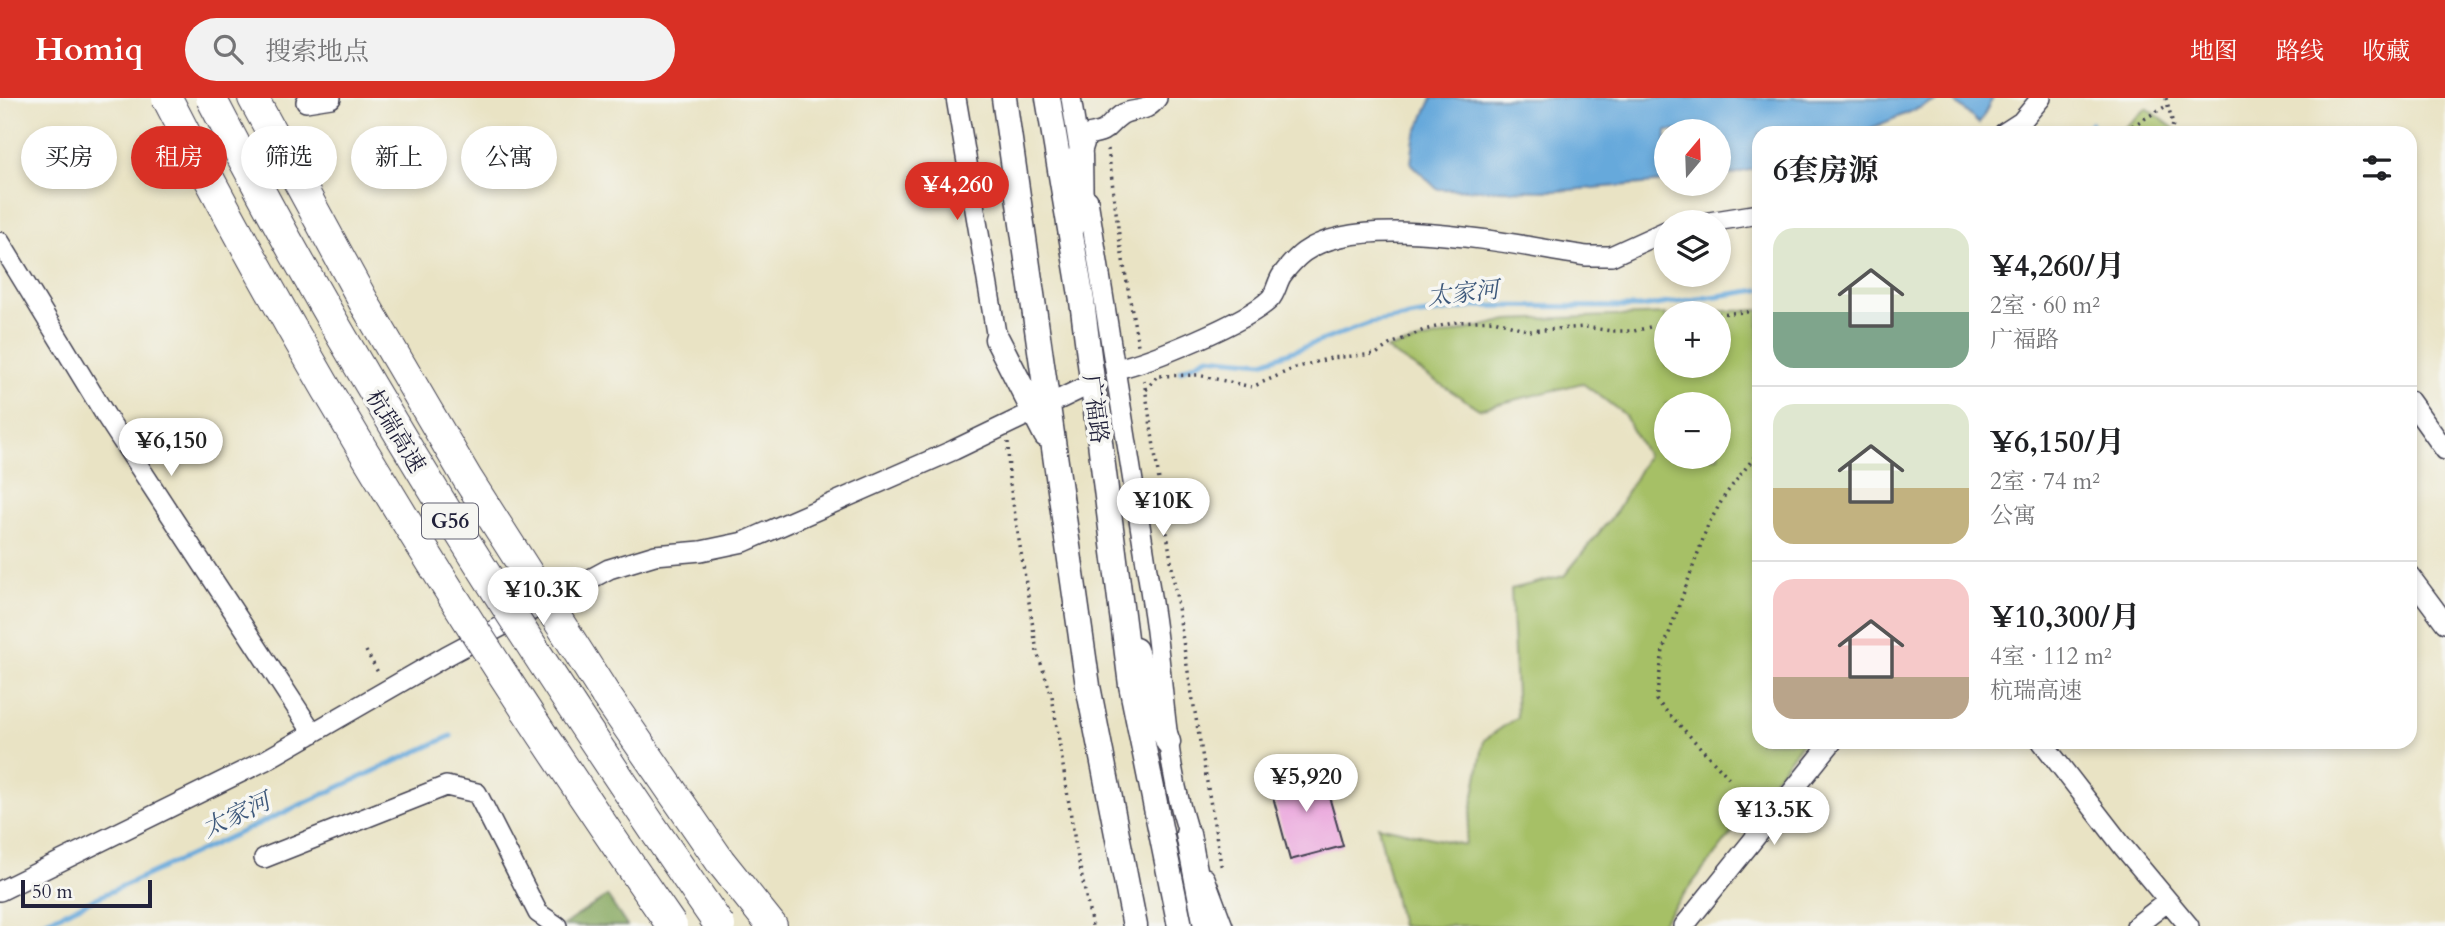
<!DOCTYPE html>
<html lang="zh">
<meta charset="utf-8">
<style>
:root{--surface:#fff;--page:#f2f2f2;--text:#202124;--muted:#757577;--line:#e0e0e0;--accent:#d93025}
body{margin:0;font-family:Cardo,"Noto Serif SC",serif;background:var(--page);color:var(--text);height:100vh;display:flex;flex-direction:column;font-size:26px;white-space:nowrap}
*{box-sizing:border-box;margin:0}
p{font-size:23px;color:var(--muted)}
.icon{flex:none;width:38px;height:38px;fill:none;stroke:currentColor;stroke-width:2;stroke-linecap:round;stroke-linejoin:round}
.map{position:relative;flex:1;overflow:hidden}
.sheet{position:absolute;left:1752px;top:28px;width:665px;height:623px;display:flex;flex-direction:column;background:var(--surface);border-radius:21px;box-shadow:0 4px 10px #0003}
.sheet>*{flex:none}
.top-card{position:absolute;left:21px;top:28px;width:665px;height:63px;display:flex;gap:14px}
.needle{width:46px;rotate:19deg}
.buttons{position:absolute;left:1654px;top:21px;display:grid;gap:14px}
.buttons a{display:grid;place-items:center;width:77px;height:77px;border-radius:50%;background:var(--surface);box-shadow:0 4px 10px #0003;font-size:35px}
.scale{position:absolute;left:21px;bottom:18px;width:131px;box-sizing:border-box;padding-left:7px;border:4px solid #22223b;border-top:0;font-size:19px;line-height:24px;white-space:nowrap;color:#22223b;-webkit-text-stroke:5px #f6f6f2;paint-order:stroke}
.price{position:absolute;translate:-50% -60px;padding:0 16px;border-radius:24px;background:#fff;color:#222;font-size:23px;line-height:46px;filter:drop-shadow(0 2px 4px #0008)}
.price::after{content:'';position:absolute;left:50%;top:42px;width:21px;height:16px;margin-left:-10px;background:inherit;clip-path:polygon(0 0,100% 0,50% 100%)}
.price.active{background:var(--accent);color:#fff}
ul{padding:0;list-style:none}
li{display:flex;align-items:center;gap:21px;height:175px;padding:0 21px}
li+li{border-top:2px solid var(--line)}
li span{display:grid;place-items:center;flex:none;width:196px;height:140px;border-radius:21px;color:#555}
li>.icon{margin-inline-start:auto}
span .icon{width:84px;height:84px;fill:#fffc;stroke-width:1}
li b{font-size:30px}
h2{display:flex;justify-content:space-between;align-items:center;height:84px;padding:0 21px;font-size:30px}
.tag{padding:0 24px;border-radius:32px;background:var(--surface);box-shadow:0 4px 10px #0003;font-size:24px;line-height:63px}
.tag.active{background:var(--accent);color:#fff}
header{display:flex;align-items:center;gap:42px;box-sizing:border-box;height:98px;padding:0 35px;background:var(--accent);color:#fff}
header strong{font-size:33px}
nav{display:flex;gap:38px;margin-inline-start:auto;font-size:24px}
.search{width:490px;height:63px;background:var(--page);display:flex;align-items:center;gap:18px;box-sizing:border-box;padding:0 24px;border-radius:38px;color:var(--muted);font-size:26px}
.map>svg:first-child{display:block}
.green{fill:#a6c066;stroke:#647150;stroke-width:2;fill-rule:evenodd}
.forest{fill:#84a65b;stroke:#53644b;stroke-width:2}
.water{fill:#66a9db;stroke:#44668b;stroke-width:2}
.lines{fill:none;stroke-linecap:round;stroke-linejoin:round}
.stream{stroke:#66a9db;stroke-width:5}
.building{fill:#eba7dd}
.minor-casing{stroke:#403f50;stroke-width:22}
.major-casing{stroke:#403f50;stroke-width:27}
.highway-casing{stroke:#403f50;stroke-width:32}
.path{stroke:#403f50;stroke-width:3.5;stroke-dasharray:2 5;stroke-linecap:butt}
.minor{stroke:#fff;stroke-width:19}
.major{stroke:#fff;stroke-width:24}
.highway{stroke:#fff;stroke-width:30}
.highway-bridge-casing{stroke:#403f50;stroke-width:32;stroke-linecap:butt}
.highway-bridge{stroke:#fff;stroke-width:30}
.labels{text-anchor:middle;stroke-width:7;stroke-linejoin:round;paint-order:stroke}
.shield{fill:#f6f6f2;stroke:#626272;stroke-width:2}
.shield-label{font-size:21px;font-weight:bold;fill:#22223b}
.street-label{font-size:23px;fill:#22223b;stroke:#f6f6f2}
.water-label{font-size:24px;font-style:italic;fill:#3d587b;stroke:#f6f6f2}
</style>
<header>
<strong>Homiq</strong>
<div class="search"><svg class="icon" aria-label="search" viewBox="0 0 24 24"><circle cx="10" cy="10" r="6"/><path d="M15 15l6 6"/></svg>搜索地点</div>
<nav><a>地图</a><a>路线</a><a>收藏</a></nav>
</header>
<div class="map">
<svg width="2445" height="828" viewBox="0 0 2445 828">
<rect width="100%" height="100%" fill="#f6f6f2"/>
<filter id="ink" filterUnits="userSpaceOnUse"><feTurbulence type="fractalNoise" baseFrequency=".0143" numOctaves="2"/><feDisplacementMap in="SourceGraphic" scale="14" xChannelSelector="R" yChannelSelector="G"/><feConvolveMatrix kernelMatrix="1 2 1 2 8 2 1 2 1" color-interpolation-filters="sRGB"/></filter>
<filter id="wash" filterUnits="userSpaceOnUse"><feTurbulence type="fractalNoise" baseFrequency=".00686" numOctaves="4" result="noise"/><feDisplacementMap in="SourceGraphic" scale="28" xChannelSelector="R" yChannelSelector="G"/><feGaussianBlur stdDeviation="1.57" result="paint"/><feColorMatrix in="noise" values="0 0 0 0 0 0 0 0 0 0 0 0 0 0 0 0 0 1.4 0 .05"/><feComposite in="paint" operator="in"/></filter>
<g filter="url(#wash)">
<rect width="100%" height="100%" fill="#e9e3c4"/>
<path class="green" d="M2147,10L2180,35H2118Z
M1759,212V644H1803L1659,828H1401L1378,728L1465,747L1484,642L1517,619L1511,491L1564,478L1616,414L1647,358L1624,316L1582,285L1479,311L1386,251L1508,222L1666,216V268H1718V215H1674ZM1666,306H1718V359H1666Z"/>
<path class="forest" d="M607,798L627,828H562Z"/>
<path class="water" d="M1432,0H1943L1860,35H1759V70L1719,79L1718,33H1666V84L1557,93L1437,91L1411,66L1414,40Z
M1951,0H1993L1979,26Z"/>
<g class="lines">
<path class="stream" d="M2081,35L2091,26
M1180,273L1208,259L1263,264L1370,225L1478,208L1641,209L1759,192
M35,828L451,638"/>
</g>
<g id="blocks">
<path class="building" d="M1321,670L1343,748L1290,762L1269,684Z"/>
</g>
</g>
<g filter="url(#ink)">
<use href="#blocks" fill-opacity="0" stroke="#403f50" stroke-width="2"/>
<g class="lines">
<g class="minor-casing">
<path id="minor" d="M956,0L997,241
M1071,0L1082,68
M306,4L331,0
M2004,35L2021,24L2041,0
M1081,56L1087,37C1112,33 1104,29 1121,17C1135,8 1144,18 1157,0
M1088,102C1111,240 1133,379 1154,518C1165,594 1165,675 1193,748
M1709,124L1759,116
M0,144L106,318L313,635
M1116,271C1149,264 1247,224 1270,201C1276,195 1277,184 1282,177C1287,170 1297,159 1304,154C1364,112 1517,148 1587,158H1611L1666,133
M2410,303L2445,352
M2410,478L2445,525
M2042,644L2124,750L2189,828
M264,760L446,688L477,695L538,815L557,828
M1205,780L1223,828
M0,793L264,663L446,558L609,471L655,457L701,453L744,444L954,352L1093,285
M1684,828L1832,644
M2136,828L2168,803"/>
</g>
<g class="major-casing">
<path id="major" d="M1004,0L1088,588L1135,828
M1048,0L1082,203L1131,587L1180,828
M1080,57L1081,122
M997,241L1046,337
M1135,552L1168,644
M1188,736L1206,828"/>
</g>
<g class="highway-casing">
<path id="highway" d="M253,0L366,208
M605,596L720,763L772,828"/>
</g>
<path class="path" d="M2166,0L2173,26L2171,35
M2120,35L2168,7
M1108,51L1120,145L1138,247
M1718,216L1759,213
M1144,282L1185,556L1222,772
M1146,292L1157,278L1198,277L1252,289L1295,270L1331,260L1376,256L1389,247L1424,232L1457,224L1494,222L1530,233L1585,229L1612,233H1634L1666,225
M1008,344L1009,380L1037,554L1052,598L1076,750L1092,828
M366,553L379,576
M1729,680L1656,602L1663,552L1708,427L1725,397L1759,353"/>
<use href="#minor" class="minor"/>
<use href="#major" class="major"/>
<use href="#highway" class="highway"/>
<g class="highway-bridge-casing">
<path id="highway-bridge" d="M167,0C315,289 487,562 672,828
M211,0C360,289 535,561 720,828
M366,208L467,380L605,596"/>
</g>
<use href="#highway-bridge" class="highway-bridge"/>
</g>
</g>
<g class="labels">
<rect class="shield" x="422" y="405.5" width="56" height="35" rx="5"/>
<g class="shield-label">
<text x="450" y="430">G56</text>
</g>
<g class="street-label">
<text transform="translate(1096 311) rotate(83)" y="8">广福路</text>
<text transform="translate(396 333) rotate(59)" y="8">杭瑞高速</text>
</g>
<g class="water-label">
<text transform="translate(1463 195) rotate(-6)" y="8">太家河</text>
<text transform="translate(236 717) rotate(-25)" y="8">太家河</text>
</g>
</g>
</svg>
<div class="buttons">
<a><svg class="needle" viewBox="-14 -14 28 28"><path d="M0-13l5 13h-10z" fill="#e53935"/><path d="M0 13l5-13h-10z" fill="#757577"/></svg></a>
<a><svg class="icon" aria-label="layers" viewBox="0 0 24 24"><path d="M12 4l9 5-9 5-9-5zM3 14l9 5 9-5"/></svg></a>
<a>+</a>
<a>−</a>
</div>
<div class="scale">50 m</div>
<b class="price active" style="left:957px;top:124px">¥4,260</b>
<b class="price" style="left:171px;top:380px">¥6,150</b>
<b class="price" style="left:1163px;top:440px">¥10K</b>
<b class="price" style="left:543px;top:529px">¥10.3K</b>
<b class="price" style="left:1306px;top:716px">¥5,920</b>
<b class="price" style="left:1774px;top:749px">¥13.5K</b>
<div class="top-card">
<a class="tag">买房</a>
<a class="tag active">租房</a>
<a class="tag">筛选</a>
<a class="tag">新上</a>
<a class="tag">公寓</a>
</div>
<section class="sheet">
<h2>6套房源<svg class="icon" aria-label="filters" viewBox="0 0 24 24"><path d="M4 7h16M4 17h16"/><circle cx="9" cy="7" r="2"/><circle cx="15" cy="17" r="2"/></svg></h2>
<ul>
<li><span style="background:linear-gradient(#dfe7d0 60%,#7fa58c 0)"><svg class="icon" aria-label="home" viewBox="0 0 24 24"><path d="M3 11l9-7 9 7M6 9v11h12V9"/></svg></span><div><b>¥4,260/月</b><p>2室 · 60 m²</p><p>广福路</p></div></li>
<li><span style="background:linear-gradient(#dfe7d0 60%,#c2b280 0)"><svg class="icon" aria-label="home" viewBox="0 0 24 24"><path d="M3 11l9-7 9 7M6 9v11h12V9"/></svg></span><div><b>¥6,150/月</b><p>2室 · 74 m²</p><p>公寓</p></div></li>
<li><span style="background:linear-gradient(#f6c9c9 70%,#b9a48a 0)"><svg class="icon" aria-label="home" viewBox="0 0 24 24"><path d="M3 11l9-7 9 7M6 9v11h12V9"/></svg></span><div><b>¥10,300/月</b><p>4室 · 112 m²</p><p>杭瑞高速</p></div></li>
</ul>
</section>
</div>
